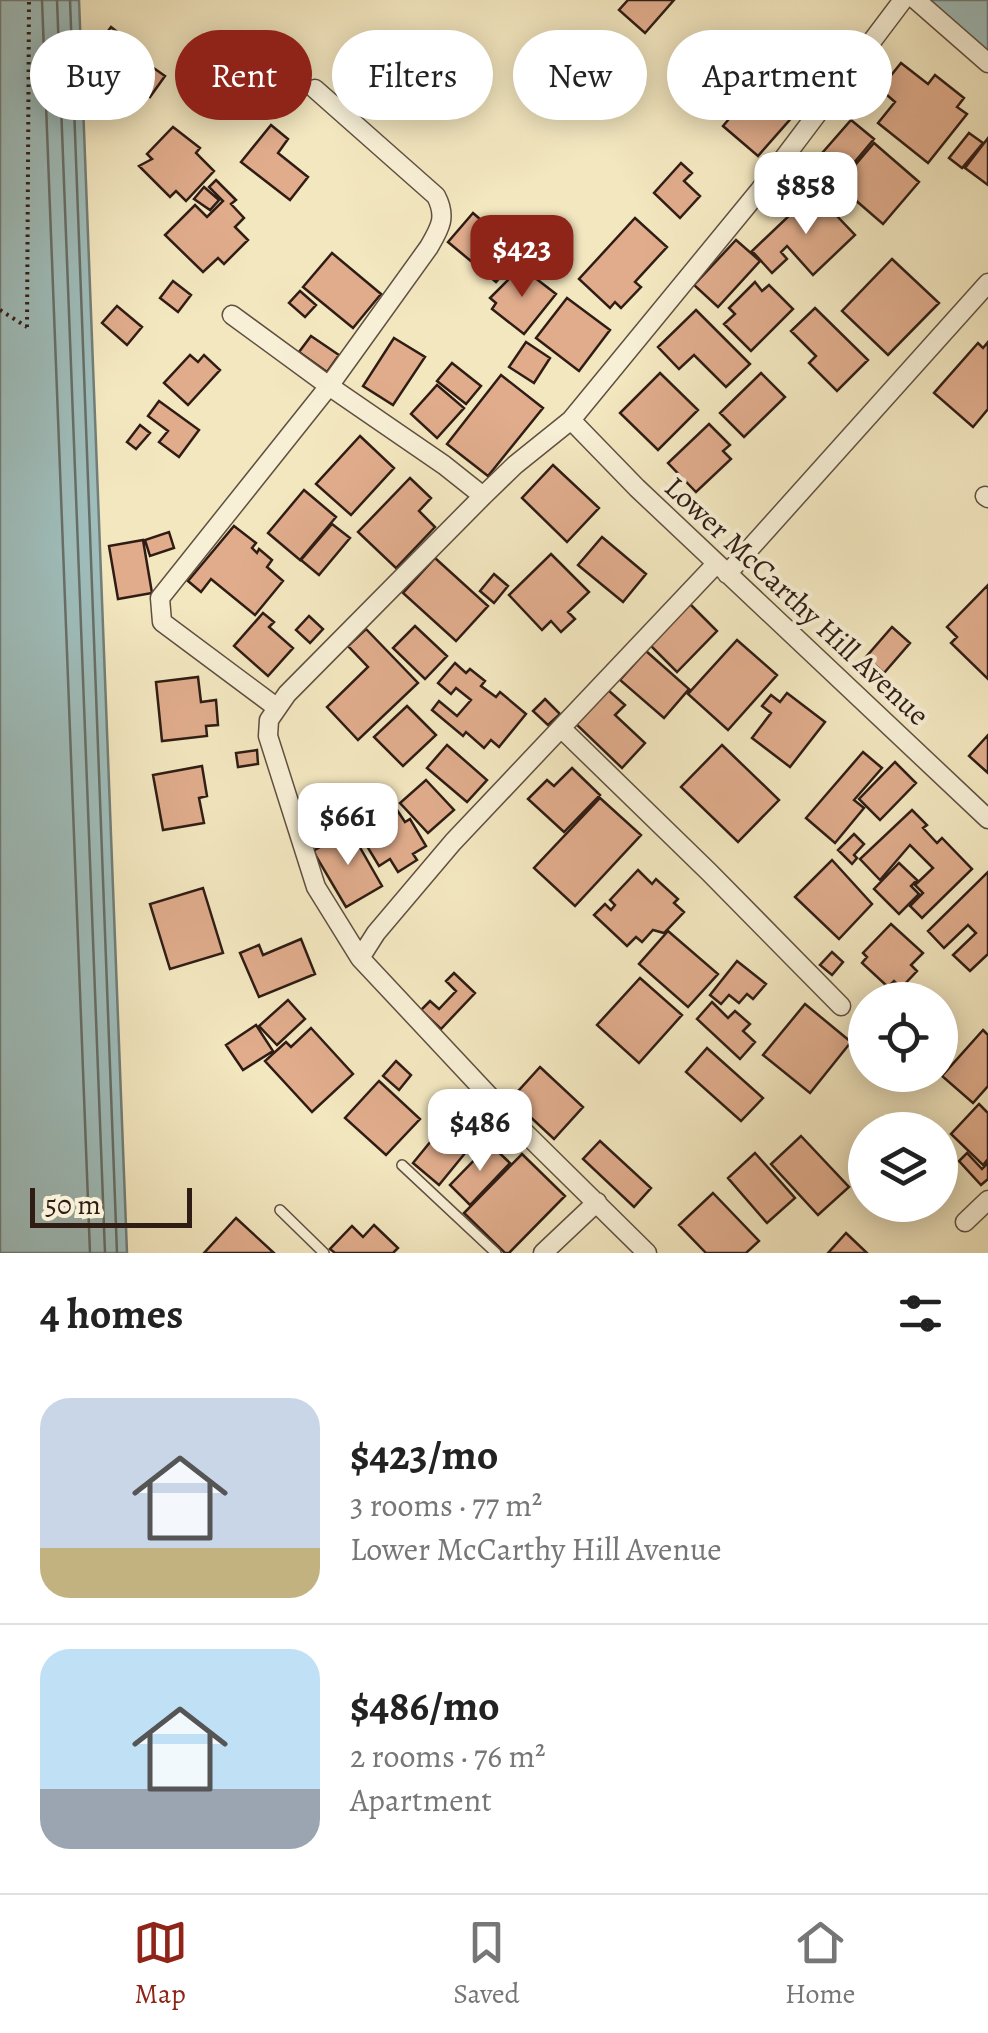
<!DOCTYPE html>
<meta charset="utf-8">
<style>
:root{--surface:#fff;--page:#f6f6f6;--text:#222;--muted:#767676;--line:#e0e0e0;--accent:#8f2418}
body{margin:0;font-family:Alegreya,serif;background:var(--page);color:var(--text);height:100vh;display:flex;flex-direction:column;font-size:38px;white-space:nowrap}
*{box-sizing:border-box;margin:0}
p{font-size:32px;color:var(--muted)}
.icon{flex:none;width:55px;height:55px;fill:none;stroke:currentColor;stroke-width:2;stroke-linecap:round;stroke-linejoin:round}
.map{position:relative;height:1253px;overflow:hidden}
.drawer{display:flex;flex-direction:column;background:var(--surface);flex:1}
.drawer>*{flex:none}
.top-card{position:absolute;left:30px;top:30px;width:930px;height:90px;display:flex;gap:20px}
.buttons{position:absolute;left:848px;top:982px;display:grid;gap:20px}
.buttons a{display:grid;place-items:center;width:110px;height:110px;border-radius:50%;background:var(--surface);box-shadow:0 5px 25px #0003;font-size:50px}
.scale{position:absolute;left:30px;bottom:25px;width:162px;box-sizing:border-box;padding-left:10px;border:5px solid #2f1d15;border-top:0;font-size:28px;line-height:35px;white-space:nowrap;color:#2f1d15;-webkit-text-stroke:8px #f7efd6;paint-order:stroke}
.price{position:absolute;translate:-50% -85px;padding:0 22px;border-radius:20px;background:#fff;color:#222;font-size:32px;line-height:65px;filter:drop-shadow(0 2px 5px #0008)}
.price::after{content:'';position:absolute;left:50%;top:60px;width:30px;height:22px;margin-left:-15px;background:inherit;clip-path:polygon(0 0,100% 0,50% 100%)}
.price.selected{background:var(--accent);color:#fff}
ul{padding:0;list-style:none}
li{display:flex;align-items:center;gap:30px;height:250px;padding:0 40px}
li+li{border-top:2px solid var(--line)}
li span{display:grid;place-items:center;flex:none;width:280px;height:200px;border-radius:30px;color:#555}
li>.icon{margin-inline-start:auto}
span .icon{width:120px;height:120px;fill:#fffc;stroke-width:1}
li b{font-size:42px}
h2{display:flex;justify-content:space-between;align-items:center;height:120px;padding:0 40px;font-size:42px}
.chip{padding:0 35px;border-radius:45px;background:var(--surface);box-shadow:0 5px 25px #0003;font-size:35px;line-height:90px}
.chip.selected{background:var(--accent);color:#fff}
.tab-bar{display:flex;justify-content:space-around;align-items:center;height:140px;border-top:2px solid var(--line);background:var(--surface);font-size:28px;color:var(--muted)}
.tab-bar a{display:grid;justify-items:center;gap:5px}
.tab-bar .selected{color:var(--accent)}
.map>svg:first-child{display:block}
.water{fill:#9fbebc;stroke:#727e79;stroke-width:2.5}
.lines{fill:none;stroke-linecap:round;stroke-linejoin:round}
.shore{stroke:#676e68;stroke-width:2.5}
.building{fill:#e0ac8c;stroke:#2f1d15;stroke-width:2.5}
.lane-casing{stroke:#605040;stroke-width:12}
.street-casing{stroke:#605040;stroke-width:21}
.path{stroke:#2f1d15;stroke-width:4;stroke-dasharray:2.5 5;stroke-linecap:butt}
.lane{stroke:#f7efd6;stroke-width:9}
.street{stroke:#f7efd6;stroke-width:18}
.labels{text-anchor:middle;stroke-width:8;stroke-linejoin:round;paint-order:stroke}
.street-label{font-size:30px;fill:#2f1d15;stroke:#f7efd6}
</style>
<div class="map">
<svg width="988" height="1253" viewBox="0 0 988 1253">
<rect width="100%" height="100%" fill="#f3e7c0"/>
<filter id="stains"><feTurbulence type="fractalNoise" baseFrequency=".002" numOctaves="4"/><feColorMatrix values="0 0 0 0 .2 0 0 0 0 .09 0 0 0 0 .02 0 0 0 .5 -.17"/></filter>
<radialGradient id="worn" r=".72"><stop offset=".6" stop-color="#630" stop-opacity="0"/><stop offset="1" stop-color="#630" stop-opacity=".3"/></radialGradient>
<path class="water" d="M0,0H79L127,1253H0Z
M917,0H988V59Z"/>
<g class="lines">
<path class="shore" d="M42,0L90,1253
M57,0L105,1253
M70,0L117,1253"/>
</g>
<path class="building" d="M628,0H674L645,33L619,10Z
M111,27L138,48L116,76L90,55Z
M797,36L832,64L811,89L777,62Z
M138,57L165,76L150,97L122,78Z
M901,63L928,84L935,75L964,98L957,107L967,114L928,163L878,123L895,102L880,89Z
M766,75L790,96L783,105L794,115L758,156L723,126Z
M851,120L874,139L847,171L823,152Z
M271,125L288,139L278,153L308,177L290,200L241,162Z
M173,127L200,148L196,153L214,171L186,201L176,191L170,197L139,166L152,159L147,154Z
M969,133L983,143L962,168L949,158Z
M988,138V185L965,168Z
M874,143L919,182L883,224L838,185Z
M681,163L692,173L684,181L700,196L680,218L654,193Z
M216,180L236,200L231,204L244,218L235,227L248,240L224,264L218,258L203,272L165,235L195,205L207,217L223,201L209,187Z
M204,187L219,200L210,210L194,199Z
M814,192L855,235L813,275L787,246L781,252L787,259L772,273L752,251Z
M473,213L520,254L496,282L448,242Z
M635,218L667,247L635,282L641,287L621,308L615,302L610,308L579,279Z
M736,240L760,261L718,307L694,285Z
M332,253L381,294L353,328L303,287Z
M892,259L939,303L888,355L842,311Z
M521,267L556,294L524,334L492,309L496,303L490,298Z
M173,281L191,295L178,312L160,298Z
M755,282L762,291L769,285L793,309L751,351L724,324L735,314L729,308Z
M300,291L316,305L305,317L289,303Z
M567,298L610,330L579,371L536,338Z
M117,306L142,327L127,345L102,323Z
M815,308L868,360L837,391L809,363L816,356L791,331Z
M696,310L750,364L726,387L694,355L679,369L658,347Z
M311,336L339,355L327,372L299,352Z
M394,338L425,357L393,405L363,386Z
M526,342L550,358L534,383L509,367Z
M988,342V409L973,427L934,393L978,343L983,348Z
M190,355L198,362L204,355L220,370L188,405L164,383Z
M452,363L481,386L466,404L437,381Z
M660,373L698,410L658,450L620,413Z
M761,373L785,397L744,437L720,413Z
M501,375L543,408L488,476L447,444Z
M437,385L464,408L437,438L411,414Z
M159,401L199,430L179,457L159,442L168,431L148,416Z
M709,424L730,445L723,451L731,459L696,492L668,463Z
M140,425L150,433L136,449L127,442Z
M360,436L394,468L351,515L316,484Z
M553,465L599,508L567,542L522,498Z
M410,478L431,498L419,511L435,527L396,568L358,532Z
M304,490L336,517L300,560L268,533Z
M332,524L350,538L319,575L301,560Z
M234,526L256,543L252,548L257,553L259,549L272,560L267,567L283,581L255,615L211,579L201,592L188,581Z
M169,532L174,548L150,556L145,540Z
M602,537L646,574L623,602L578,565Z
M143,540L152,593L118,599L109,546Z
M551,554L589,592L568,612L575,619L561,632L551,621L542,630L509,595Z
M435,558L488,606L456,641L403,593Z
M494,574L508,586L494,603L480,591Z
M988,585V679L951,643L957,637L947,627Z
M687,601L717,631L677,672L646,641Z
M263,613L274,622L269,627L293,648L268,676L234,646Z
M309,616L323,629L310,643L296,630Z
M415,626L447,656L425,679L393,648Z
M892,627L910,643L884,673L866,657Z
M366,629L418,683L358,740L327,707L368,667L348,646Z
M737,640L777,675L728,730L688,694Z
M646,651L689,689L664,718L620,680Z
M455,663L466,673L470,669L485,681L481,686L496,697L500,692L526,714L499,747L491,740L484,748L466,732L463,736L432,710L439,701L457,716L471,700L456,688L451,694L438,683Z
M198,677L201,702L216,700L218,725L206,726L207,736L162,741L156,682Z
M608,690L625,705L615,715L645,743L622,768L576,724Z
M787,693L825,722L790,767L752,738L771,713L762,706L771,695L780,702Z
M545,699L560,714L548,725L533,711Z
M407,706L436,735L403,766L374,737Z
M988,735V773L969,756Z
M447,745L487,780L467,802L427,768Z
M722,745L779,800L738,842L681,787Z
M257,750L258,764L238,767L236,753Z
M863,752L882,768L854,800L864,808L835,843L806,818Z
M895,762L916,783L880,820L859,799Z
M202,766L207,796L199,798L204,823L163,830L153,775Z
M572,768L600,795L564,832L528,799L547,780L554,786Z
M426,780L454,810L428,833L400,803Z
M600,798L641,835L575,906L534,868Z
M397,810L405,822L410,819L426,846L413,854L417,860L398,872L390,859L379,866L359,833Z
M912,810L927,825L923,828L937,843L942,838L972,869L922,918L910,906L923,893L915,885L933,868L910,845L880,880L860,859Z
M350,830L382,886L346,907L313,851Z
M854,834L864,844L854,855L857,858L852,864L838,850Z
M832,860L872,904L839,939L795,897Z
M899,863L917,880L911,886L919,894L899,914L874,889Z
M638,870L652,884L656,879L678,899L674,903L684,912L664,933L653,930L642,942L636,937L627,946L594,915L605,904L611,910L615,905L610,900Z
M988,872V954L970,971L953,955L976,933L968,925L944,948L928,931Z
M203,888L223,953L170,969L150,904Z
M891,924L923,953L911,965L917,971L901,988L894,981L888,987L862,963L867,957L863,953Z
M668,931L718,974L688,1007L639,964Z
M301,939L315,974L259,997L240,953L259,945L263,955Z
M832,952L843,962L832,975L820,965Z
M737,961L766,984L753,999L747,994L739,1003L729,995L721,1004L710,995Z
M454,973L475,993L441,1029L421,1010L430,1001L439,1009L456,991L446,981Z
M640,978L682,1015L639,1063L597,1025Z
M288,1000L305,1019L277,1045L259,1026Z
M712,1002L728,1018L735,1011L750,1024L743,1031L755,1042L740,1059L697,1019Z
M805,1004L851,1042L810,1093L763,1055Z
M256,1025L273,1051L243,1070L226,1045Z
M311,1028L353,1074L312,1112L265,1061L286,1042L291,1047Z
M983,1030L988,1035V1086L973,1103L942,1076Z
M707,1048L763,1098L741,1121L686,1072Z
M396,1061L411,1075L399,1090L383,1076Z
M540,1067L583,1107L554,1139L511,1099Z
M379,1081L420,1119L386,1155L345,1118Z
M979,1104L988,1113V1159L983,1165L951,1134Z
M440,1130L466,1152L439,1185L413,1163Z
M801,1136L849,1187L818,1215L771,1164Z
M600,1141L651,1188L634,1207L583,1159Z
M490,1144L510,1163L470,1205L450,1185Z
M755,1153L795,1198L767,1223L728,1178Z
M967,1153L982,1169L988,1163V1179L981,1185L959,1161Z
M522,1154L565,1196L509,1253H505L464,1213Z
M713,1193L759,1241L746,1253H706L679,1225Z
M236,1218L274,1253H204Z
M374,1225L398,1248L393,1253H335L330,1249L352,1226L363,1237Z
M846,1233L867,1253H828Z"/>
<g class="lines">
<g class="lane-casing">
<path id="lane" d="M402,1165L496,1253
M280,1210L324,1253"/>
</g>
<g class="street-casing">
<path id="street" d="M916,0L988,63
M315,89L436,196C447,217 440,228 429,247L329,386L444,465L483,496L515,465L571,420L759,191L903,0
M232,315L329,386L160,598L162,622L276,707
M571,420L637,488L988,819
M985,496L988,498
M727,574L988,283
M561,728L709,872L841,1006
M360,958L316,887L268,736L269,720L287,694L483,496
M965,1222L988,1200
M543,1253L597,1202
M647,1253L508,1116L360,958L376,933L453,842L716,564"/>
</g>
<path class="path" d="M0,310L27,327
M27,327L29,0"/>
<use href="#lane" class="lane"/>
<use href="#street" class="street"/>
</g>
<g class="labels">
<g class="street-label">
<text transform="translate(797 601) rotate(43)" y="10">Lower McCarthy Hill Avenue</text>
</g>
</g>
<rect width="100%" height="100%" filter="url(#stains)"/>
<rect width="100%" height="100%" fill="url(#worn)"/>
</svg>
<div class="buttons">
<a><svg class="icon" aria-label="locate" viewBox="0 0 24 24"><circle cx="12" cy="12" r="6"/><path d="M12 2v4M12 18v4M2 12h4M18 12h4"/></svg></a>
<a><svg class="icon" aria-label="layers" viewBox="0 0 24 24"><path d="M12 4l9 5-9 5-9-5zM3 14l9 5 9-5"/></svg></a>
</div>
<div class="scale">50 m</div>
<b class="price" style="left:806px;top:237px">$858</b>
<b class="price selected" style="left:522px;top:300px">$423</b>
<b class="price" style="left:348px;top:868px">$661</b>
<b class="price" style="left:480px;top:1174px">$486</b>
<div class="top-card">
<a class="chip">Buy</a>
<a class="chip selected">Rent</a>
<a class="chip">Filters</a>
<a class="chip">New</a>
<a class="chip">Apartment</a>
</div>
</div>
<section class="drawer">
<h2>4 homes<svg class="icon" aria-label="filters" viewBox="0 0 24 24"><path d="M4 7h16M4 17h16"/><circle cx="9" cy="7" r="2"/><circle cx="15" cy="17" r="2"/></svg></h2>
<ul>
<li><span style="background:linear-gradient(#c9d6e8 75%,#c2b280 0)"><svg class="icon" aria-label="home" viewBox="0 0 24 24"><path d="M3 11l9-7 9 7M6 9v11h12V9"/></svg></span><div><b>$423/mo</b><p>3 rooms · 77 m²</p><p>Lower McCarthy Hill Avenue</p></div></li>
<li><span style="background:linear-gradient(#bfe0f5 70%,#9aa5b1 0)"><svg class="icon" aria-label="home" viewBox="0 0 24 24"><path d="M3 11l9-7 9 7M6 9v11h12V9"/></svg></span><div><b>$486/mo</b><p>2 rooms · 76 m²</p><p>Apartment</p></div></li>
</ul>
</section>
<nav class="tab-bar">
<a class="selected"><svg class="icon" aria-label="map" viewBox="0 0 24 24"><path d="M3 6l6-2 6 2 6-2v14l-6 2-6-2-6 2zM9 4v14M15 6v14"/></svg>Map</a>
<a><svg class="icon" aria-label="saved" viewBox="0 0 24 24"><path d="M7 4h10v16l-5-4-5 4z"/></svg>Saved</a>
<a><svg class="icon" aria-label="home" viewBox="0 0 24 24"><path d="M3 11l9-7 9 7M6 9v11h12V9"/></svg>Home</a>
</nav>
